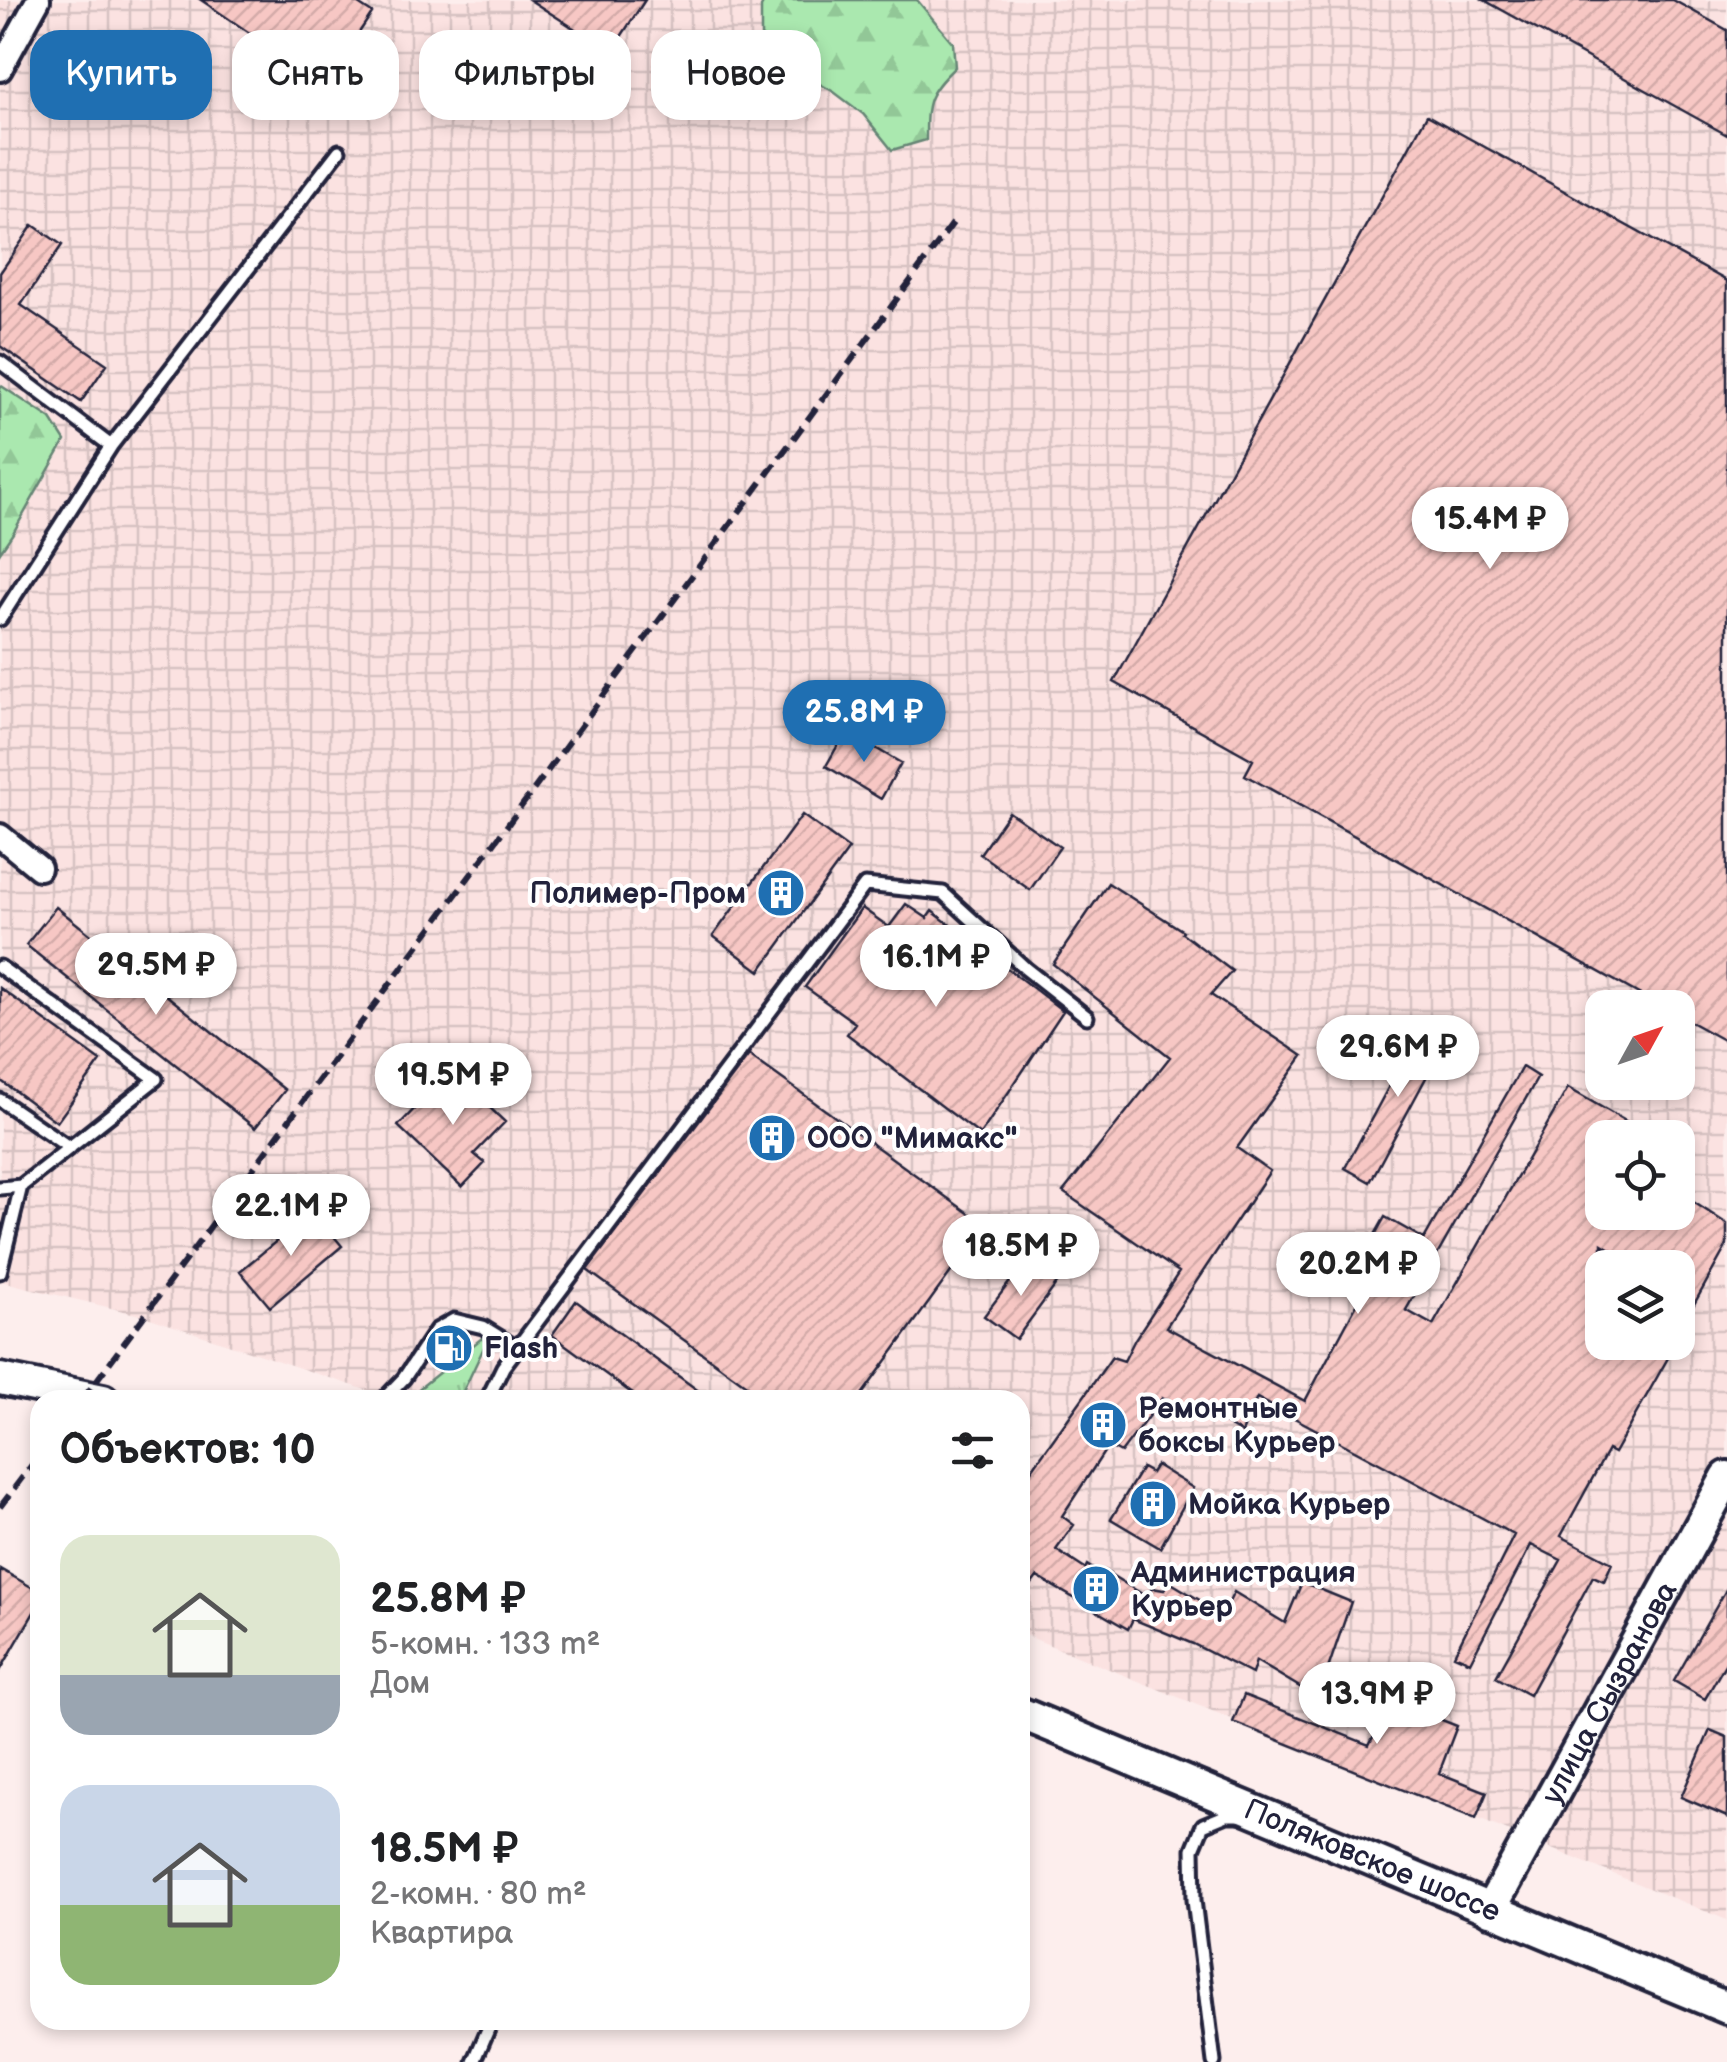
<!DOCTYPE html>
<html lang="ru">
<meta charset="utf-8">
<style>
:root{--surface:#fff;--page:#f6f6f6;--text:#202124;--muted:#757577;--accent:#1f6fb2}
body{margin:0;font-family:"Balsamiq Sans",sans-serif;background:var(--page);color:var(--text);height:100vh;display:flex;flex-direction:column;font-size:38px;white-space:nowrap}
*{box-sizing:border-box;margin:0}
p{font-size:32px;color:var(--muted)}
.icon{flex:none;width:55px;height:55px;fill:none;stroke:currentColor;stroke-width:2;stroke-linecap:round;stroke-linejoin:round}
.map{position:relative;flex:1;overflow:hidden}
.panel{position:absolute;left:30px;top:1390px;width:1000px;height:640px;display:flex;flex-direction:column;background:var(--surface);border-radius:30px;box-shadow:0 5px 15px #0003}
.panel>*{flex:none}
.guide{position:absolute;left:30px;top:30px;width:1000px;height:90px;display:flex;gap:20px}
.needle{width:65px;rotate:50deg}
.controls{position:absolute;left:1585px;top:990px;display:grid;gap:20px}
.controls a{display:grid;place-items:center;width:110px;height:110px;border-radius:20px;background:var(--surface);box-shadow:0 5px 15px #0003;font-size:50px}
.price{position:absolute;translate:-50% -85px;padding:0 22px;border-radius:35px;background:#fff;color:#222;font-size:32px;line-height:65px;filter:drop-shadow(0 2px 5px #0008)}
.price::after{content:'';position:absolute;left:50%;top:60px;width:30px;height:22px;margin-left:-15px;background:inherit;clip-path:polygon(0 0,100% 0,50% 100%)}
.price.selected{background:var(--accent);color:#fff}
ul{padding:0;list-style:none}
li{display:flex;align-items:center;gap:30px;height:250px;padding:0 30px}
li span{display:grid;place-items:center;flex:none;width:280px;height:200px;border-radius:30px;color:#555}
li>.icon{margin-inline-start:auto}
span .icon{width:120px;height:120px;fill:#fffc;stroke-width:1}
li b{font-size:42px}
h2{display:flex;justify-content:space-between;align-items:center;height:120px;padding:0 30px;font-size:42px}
.pill{padding:0 35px;border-radius:30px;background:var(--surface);box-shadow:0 5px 15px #0003;font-size:35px;line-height:90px}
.pill.selected{background:var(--accent);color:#fff}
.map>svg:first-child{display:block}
.industrial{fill:url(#industrial-grid);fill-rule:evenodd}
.grass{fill:url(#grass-tufts);stroke:#668575;stroke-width:2.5}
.forest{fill:url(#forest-firs);stroke:#668575;stroke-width:2.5}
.building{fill:url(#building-hatch);stroke:#22223b;stroke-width:2.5}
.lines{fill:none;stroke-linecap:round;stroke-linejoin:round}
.lane-casing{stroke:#22223b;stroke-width:19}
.street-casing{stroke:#22223b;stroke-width:30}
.secondary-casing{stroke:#22223b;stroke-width:38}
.lane{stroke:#fff;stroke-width:11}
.street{stroke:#fff;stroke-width:22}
.secondary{stroke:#fff;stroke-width:30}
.rail{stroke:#22223b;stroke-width:6;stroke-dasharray:15 8;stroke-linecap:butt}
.labels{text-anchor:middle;stroke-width:8;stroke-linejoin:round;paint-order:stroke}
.poi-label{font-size:30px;font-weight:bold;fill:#22223b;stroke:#fff;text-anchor:start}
.street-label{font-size:30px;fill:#22223b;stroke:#fff}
</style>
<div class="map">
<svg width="1727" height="2062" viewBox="0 0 1727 2062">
<defs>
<pattern id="industrial-grid" width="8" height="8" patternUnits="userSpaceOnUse" patternTransform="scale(2.5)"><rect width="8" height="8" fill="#fbe2e1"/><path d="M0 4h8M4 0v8" fill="none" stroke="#d7c2c2"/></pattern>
<pattern id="grass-tufts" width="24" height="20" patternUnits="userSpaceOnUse" patternTransform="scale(2.5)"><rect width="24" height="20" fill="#aae8af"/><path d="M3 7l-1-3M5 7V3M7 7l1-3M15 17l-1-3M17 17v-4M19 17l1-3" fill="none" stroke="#92c797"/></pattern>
<pattern id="forest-firs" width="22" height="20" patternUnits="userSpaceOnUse" patternTransform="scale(2.5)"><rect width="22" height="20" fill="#aae8af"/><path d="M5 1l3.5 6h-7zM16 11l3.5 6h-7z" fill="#92c797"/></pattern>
<pattern id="building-hatch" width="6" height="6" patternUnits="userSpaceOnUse" patternTransform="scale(2.5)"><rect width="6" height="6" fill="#f7c7c4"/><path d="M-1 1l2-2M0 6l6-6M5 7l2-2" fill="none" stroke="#d3aba9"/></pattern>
</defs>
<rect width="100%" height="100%" fill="#fdeeed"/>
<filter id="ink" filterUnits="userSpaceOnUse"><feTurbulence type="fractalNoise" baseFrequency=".01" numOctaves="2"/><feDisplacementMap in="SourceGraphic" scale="20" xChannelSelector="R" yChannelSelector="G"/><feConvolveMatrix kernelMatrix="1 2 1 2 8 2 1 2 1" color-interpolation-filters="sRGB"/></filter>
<g filter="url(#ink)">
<path class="industrial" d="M0,0H1727V1920L1020,1633V1400H396L144,1316L0,1281ZM1602,1008H1678V1082H1602ZM1602,1138H1678V1212H1602ZM1602,1268H1678V1342H1602Z"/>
<path class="grass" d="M482,1338L486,1343L459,1400H405Z"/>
<path class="forest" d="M765,0H917L953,43L955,67C927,94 926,101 926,140L892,150L863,114L834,92L802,74L761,36V7Z
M0,385L51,419L65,441L13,533L0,552Z"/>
<path class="building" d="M201,0H352L372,13L325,84Z
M530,0H645L611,52Z
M1484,0H1673L1727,30V135Z
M1427,115L1727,281V1042L1678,1015V1008H1664L1245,775L1253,760L1114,682Z
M33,225L62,245L21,305L107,364L81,402L0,346V273Z
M846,731L901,763L881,799L826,766Z
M1009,812L1060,847L1030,890L980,854Z
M802,815L849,849L760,971L713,936Z
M1108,883L1183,931L1182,933L1232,971L1211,995L1303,1056L1237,1148L1270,1171L1166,1327L1305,1401L1377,1266L1362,1258L1385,1217L1424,1239L1522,1067L1538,1077L1406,1310L1433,1325L1568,1088L1655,1138H1602V1212H1678V1192L1727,1224V1245L1678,1333V1268H1641L1602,1244V1342H1677L1614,1453L1608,1450L1561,1536L1612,1563L1604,1581L1593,1576L1529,1695L1496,1677L1561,1560L1531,1545L1470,1662L1454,1655L1514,1535L1257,1398L1242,1433L1206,1412L1202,1418L1162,1398L1121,1453L1108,1446L1062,1516L1074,1525L1056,1550L1085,1569L1087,1565L1099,1573L1103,1570L1147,1597L1152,1588L1164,1590L1168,1581L1223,1614L1234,1592L1285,1623L1302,1582L1351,1602L1318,1698L1256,1661L1252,1674L1193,1644L1133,1619L1128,1629L1037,1577L1020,1600V1486L1112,1357L1124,1361L1135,1339L1179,1272L1063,1192L1170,1057L1053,964Z
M906,904L927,918L932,911L1063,1011L980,1135L847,1034L855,1023L805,987L862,908L889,927Z
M56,907L285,1090L255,1128L26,945Z
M0,988L101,1061L57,1122L0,1080Z
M1425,1019L1450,1033L1370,1182L1345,1168Z
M749,1055L985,1225L858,1400H767L587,1270Z
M451,1071L505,1122L474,1154L485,1163L462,1187L398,1126Z
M313,1211L342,1246L270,1307L240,1271Z
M1027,1259L1058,1282L1016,1339L984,1316Z
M576,1301L711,1400H641L552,1335Z
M454,1331L468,1348L444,1367L433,1352L443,1337Z
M1156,1465L1193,1488L1160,1548L1111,1519L1142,1468L1151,1473Z
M0,1569L40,1592V1602L0,1671Z
M1727,1588V1661L1705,1699L1674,1681Z
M1366,1690L1457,1726L1439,1773L1487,1792L1476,1819L1233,1722L1244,1695L1369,1745L1376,1731L1355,1719Z
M1710,1730L1727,1737V1817L1681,1797Z"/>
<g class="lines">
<g class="lane-casing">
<path id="lane" d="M0,362L111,446L339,151
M0,619L111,446
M0,967L156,1079L21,1186L0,1272
M0,1100L70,1148
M0,1188L21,1186
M383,1400L404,1378L436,1330L454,1320L483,1327L517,1348
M487,1400L503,1367L865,885L943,893L1026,969L1087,1017
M474,2062L492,2020
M1214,2062L1194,1900L1193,1849L1203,1825L1227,1815H1241"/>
</g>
<g class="street-casing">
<path id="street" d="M0,69L38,0
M0,836L39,868"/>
</g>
<g class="secondary-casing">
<g id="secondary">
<path d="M0,1379L103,1400"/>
<path id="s1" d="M1020,1713L1727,2008"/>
<path id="s2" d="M1490,1910L1727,1477"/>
</g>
</g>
<use href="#lane" class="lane"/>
<use href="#street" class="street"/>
<use href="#secondary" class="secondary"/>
<path class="rail" d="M82,1400L956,219
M0,1507L40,1454"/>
</g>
</g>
<defs>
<g id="building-disc" transform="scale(2.5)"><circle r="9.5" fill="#1f6fb2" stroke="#fff"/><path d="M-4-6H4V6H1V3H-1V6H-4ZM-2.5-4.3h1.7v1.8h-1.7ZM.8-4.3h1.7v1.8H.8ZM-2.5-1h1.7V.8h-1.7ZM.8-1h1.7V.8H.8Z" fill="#fff"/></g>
<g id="fuel-disc" transform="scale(2.5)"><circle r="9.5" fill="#1f6fb2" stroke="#fff"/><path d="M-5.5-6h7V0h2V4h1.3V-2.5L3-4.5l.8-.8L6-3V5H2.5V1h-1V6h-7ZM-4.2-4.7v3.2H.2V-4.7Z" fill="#fff"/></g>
</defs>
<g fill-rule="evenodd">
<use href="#building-disc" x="781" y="893"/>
<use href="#building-disc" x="772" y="1138"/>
<use href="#fuel-disc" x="449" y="1348"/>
<use href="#building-disc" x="1103" y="1425"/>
<use href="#building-disc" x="1153" y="1504"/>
<use href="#building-disc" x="1096" y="1589"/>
</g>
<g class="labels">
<g class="poi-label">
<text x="746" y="903" text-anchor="end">Полимер-Пром</text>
<text x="807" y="1148">ООО "Мимакс"</text>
<text x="484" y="1358">Flash</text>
<text x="1138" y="1418">Ремонтные<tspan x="1138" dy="34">боксы Курьер</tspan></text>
<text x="1188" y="1514">Мойка Курьер</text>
<text x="1131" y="1582">Администрация<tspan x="1131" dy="34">Курьер</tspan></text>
</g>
<g class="street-label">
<text dy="10" stroke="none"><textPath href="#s2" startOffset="248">улица Сызранова</textPath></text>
<text dy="10" stroke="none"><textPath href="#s1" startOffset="382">Поляковское шоссе</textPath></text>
</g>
</g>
</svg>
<div class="controls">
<a><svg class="needle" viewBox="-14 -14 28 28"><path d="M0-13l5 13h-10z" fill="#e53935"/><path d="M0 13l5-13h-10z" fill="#757577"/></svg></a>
<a><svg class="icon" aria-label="locate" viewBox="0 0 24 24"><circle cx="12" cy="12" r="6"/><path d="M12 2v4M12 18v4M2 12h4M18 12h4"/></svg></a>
<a><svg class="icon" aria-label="layers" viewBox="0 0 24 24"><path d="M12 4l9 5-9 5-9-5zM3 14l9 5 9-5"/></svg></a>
</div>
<b class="price" style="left:1490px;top:572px">15.4M ₽</b>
<b class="price selected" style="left:864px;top:765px">25.8M ₽</b>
<b class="price" style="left:936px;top:1010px">16.1M ₽</b>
<b class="price" style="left:156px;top:1018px">29.5M ₽</b>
<b class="price" style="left:1398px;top:1100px">29.6M ₽</b>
<b class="price" style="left:453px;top:1128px">19.5M ₽</b>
<b class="price" style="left:291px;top:1259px">22.1M ₽</b>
<b class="price" style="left:1021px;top:1299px">18.5M ₽</b>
<b class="price" style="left:1358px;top:1317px">20.2M ₽</b>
<b class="price" style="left:1377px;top:1747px">13.9M ₽</b>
<div class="guide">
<a class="pill selected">Купить</a>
<a class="pill">Снять</a>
<a class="pill">Фильтры</a>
<a class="pill">Новое</a>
</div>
<section class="panel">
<h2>Объектов: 10<svg class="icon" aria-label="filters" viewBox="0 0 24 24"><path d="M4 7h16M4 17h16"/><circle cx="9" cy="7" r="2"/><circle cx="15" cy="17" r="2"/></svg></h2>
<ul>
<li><span style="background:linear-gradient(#dfe7d0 70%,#9aa5b1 0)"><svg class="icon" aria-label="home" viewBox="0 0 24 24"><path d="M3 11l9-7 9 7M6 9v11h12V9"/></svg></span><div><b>25.8M ₽</b><p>5-комн. · 133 m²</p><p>Дом</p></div></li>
<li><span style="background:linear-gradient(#c9d6e8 60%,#8fb573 0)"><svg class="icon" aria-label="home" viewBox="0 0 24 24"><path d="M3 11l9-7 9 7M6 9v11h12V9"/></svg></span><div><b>18.5M ₽</b><p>2-комн. · 80 m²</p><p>Квартира</p></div></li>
</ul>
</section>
</div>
